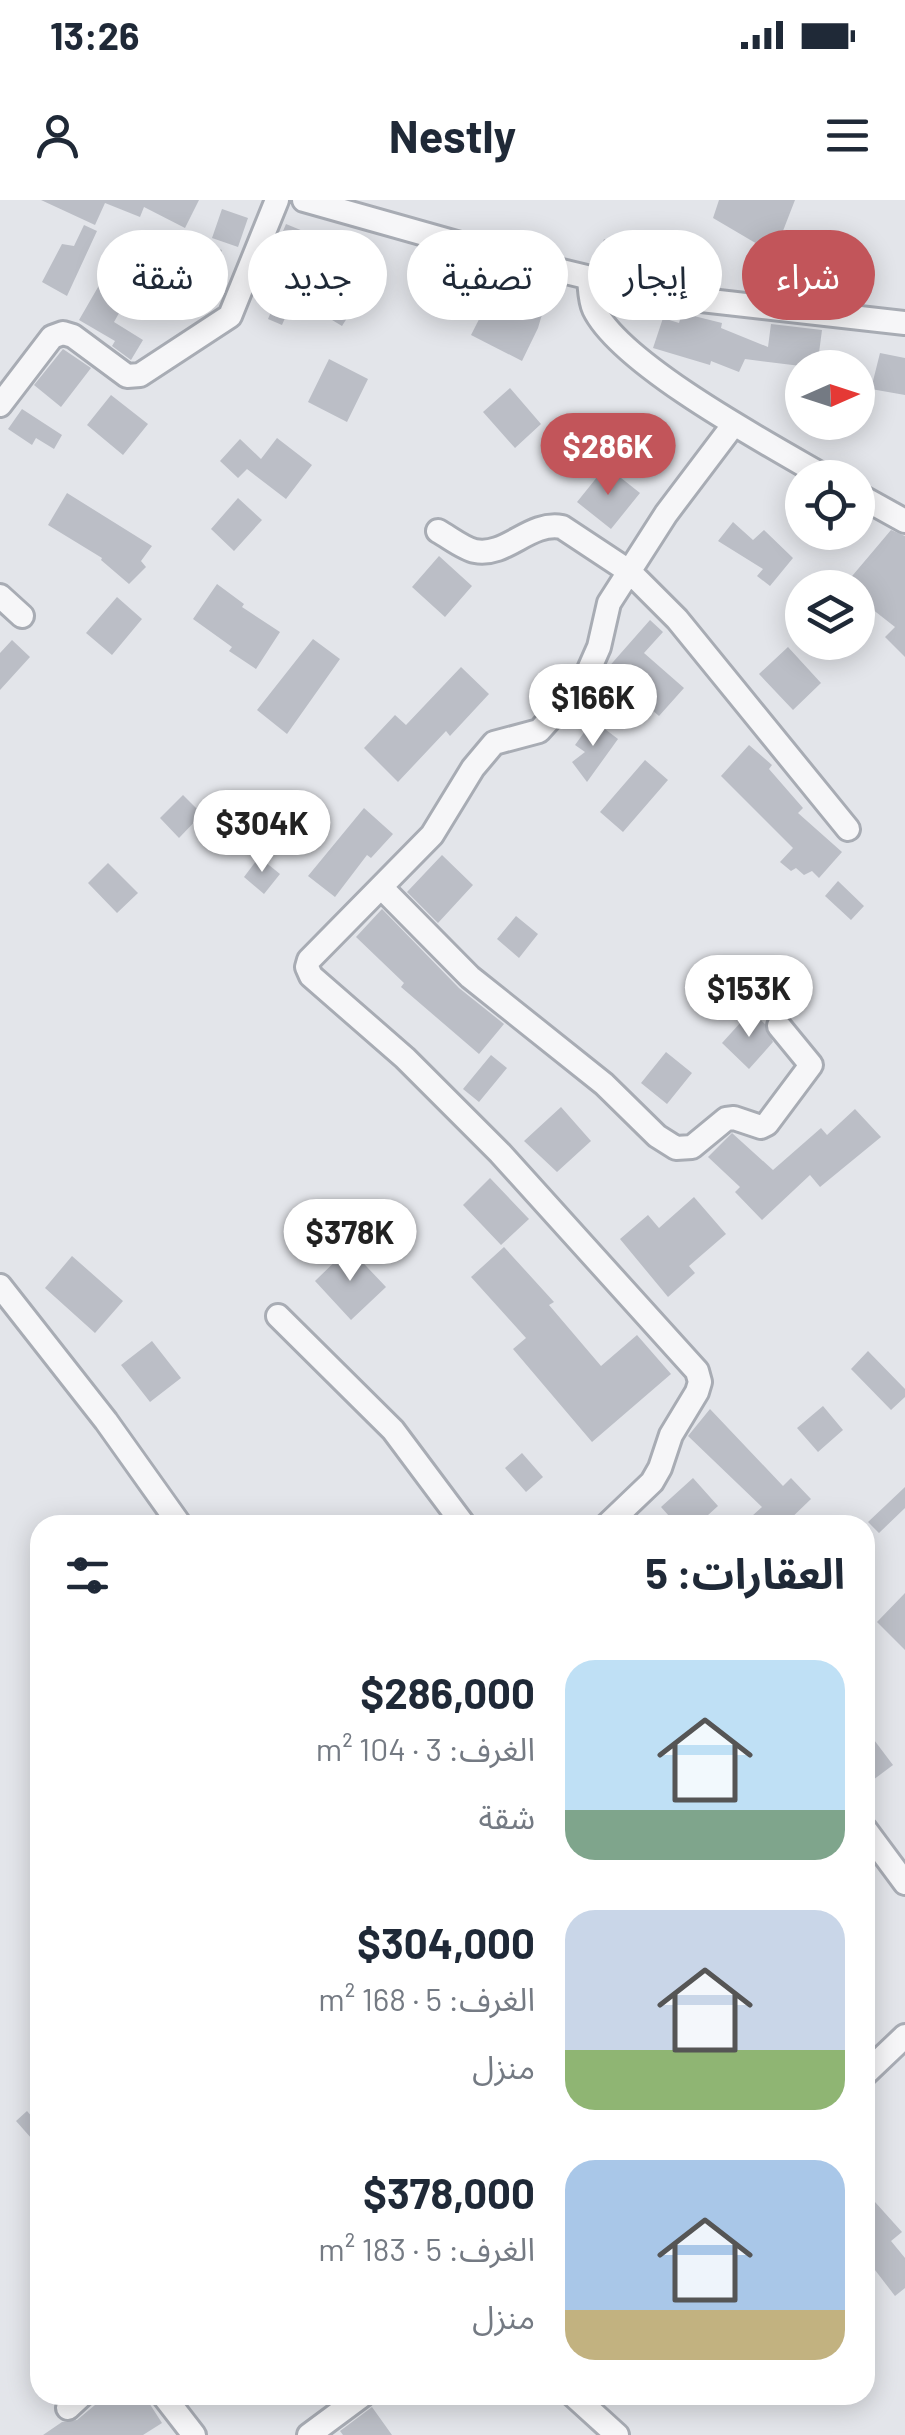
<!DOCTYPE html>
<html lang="ar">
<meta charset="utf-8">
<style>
:root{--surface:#fff;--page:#f2f2f3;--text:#1f2937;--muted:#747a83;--accent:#c2555a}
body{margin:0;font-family:Barlow,"Noto Sans Arabic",sans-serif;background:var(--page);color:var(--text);direction:rtl;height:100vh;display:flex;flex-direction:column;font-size:38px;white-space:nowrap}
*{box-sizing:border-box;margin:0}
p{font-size:32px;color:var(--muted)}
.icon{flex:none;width:55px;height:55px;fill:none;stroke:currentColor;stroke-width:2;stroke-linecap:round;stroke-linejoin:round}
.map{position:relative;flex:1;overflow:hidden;direction:ltr}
.sheet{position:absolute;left:30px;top:1315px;width:845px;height:890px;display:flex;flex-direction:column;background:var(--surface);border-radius:30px;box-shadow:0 5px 25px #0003;direction:rtl}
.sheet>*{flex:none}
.banner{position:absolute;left:30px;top:30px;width:845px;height:90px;direction:rtl;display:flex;gap:20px}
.needle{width:65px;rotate:87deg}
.tools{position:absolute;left:785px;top:150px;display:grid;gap:20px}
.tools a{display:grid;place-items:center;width:90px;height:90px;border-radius:50%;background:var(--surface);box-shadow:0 5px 25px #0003;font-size:50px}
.price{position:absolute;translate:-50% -85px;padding:0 22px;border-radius:35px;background:#fff;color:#222;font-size:32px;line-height:65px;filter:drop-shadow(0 2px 5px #0008)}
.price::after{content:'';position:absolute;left:50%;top:60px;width:30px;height:22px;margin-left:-15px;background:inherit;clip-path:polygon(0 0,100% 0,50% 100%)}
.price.current{background:var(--accent);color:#fff}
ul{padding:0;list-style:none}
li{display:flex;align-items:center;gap:30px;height:250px;padding:0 30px}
li span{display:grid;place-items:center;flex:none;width:280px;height:200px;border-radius:30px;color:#555}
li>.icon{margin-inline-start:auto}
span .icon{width:120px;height:120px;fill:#fffc;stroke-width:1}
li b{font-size:42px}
h2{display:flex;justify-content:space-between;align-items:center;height:120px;padding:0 30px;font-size:42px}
.pill{padding:0 35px;border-radius:45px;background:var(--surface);box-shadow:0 5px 25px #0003;font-size:35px;line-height:90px}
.pill.current{background:var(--accent);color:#fff}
.status{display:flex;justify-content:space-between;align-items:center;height:70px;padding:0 50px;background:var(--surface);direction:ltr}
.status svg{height:28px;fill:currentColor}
header{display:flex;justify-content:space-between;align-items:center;height:130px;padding:0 30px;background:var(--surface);font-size:45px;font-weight:700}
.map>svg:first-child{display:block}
.building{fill:#bbbec6}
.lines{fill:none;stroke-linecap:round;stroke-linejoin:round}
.minor-casing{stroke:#a8acb4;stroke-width:28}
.minor{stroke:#f6f6f8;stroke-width:22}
</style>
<div class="status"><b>13:26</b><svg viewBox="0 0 49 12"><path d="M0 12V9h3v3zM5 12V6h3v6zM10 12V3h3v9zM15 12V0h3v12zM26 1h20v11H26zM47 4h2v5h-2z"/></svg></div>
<header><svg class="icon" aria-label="menu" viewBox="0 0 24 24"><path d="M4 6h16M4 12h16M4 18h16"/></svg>Nestly<svg class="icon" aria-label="person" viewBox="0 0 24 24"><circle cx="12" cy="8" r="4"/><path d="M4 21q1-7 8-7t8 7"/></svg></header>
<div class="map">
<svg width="905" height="2235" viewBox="0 0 905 2235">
<rect width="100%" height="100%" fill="#e3e5ea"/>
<path class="building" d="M41,0H199L185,28L144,7L140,17L105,3L95,25Z
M719,0H795L774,54L713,18Z
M222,9L248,18L238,47L212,38Z
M286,24L320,38L310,60L365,90L342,126L294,97L282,125L268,119L274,105L261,84Z
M84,25L97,31L67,96L42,82L62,44L74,46Z
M604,39L624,47L616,66L595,63Z
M208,45L222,50L211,79L179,68L185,51L204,57Z
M451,59L550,87L538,128L522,161L471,135L494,90L447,77Z
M105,75L132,90L114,122L143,140L131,160L112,146L115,141L79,120Z
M682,113L722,123L721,128L768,147L771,124L822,130L817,168L745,159L739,172L711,161L710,165L653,148L663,118L679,123Z
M63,149L91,168L61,207L34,185Z
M880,153L905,158V195L871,189Z
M329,159L368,179L347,222L308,202Z
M510,188L541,224L515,248L483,212Z
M111,195L148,224L123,255L87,225Z
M22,209L62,235L54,249L36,238L32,245L8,229Z
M277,238L312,265L286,299L247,269L238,278L220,261L240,239L261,259Z
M606,266L640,293L611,329L577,302Z
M67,293L152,346L141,361L146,367L129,384L101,360L102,358L48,325Z
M238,298L262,320L234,351L211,329Z
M733,322L753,340L764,330L793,358L770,386L757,376L763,369L718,341Z
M891,330L905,336V457L885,437L895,427L858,398V388H842Z
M439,356L472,386L445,417L412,387Z
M217,384L244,404L242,407L280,432L256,469L229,451L232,447L193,419Z
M117,397L142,419L112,455L86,433Z
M650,420L663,432L644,453L684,488L659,516L606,470Z
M313,439L340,459L287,534L257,510Z
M12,440L30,457L0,490V453Z
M788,447L821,483L793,510L759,474Z
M461,467L489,494L450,536L446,531L398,582L364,548L395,515L406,525Z
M593,520L618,539L587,582L572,562L585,552L575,545Z
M749,545L772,565L769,569L803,608L798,613L842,652L819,678L812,671L804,675L796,668L791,671L780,662L793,648L721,576Z
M645,560L668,580L623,632L600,612Z
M183,595L202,614L179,638L160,618Z
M364,608L393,634L371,658L367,655L335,697L308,676Z
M442,655L473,685L438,723L407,692Z
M259,657L280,674L264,694L244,677Z
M108,663L138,693L117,713L88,683Z
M838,681L864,706L851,720L825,696Z
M382,709L459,788L504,824L479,854L401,787L404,783L356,737Z
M516,716L538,734L519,758L497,739Z
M751,811L765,824L773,842L749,869L722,843Z
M666,852L692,873L667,904L641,883Z
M491,855L507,868L479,902L463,889Z
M561,907L591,941L557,972L524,941Z
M855,909L881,937L820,987L810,975L762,1020L735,992L740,987L708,957L732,933L773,970L821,928L827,935Z
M490,978L529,1019L501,1045L463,1005Z
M694,997L726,1034L689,1066L695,1073L668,1097L620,1039L648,1015L659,1028Z
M504,1047L554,1102L549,1105L601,1166L637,1135L671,1174L592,1242L513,1149L526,1138L471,1077Z
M349,1048L386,1087L351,1120L315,1081Z
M72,1056L123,1101L95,1133L45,1088Z
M152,1141L181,1178L150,1202L121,1165Z
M868,1151L905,1189V1197L891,1210L851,1169Z
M823,1206L843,1230L818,1252L797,1228Z
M710,1209L783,1286L791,1278L811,1299L784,1325H761L752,1316L762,1307L688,1236Z
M522,1253L543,1277L526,1292L505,1268Z
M693,1278L718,1306L697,1325H677L661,1307Z
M905,1287V1308L879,1333L868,1322Z
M905,1393V1450L877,1422Z
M865,1528L893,1565L865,1586Z
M27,1911L40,1926V1948L16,1921Z
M875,2002L902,2032L891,2041L905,2058V2088L895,2096L865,2057V2011Z
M107,2195H144L162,2223L143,2235H43L62,2222L77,2220Z
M372,2207L392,2235H343L340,2231Z"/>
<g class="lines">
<g class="minor-casing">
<path id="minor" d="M304,0L524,62L666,96L905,123
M589,79C590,88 590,101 594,109C621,165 770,245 827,278
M0,205L52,137L63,133L73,136L127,176L140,175L230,116L277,0
M858,295L905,321
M438,331C449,337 464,349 475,351C507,357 529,321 562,327L630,372L677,419L848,629
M0,396L22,416
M381,687L470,777L604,884L657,936L676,948L692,947L726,919L734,918L761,927L767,924L811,865L779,826
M0,1086L106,1221L180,1325
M278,1116L393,1230L464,1325
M607,1325L652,1282L660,1268L671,1235L697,1192L700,1182L697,1171L500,953L405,858L311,776L307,767L309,760L432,635L473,568L494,543L539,531L584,481L599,447L609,403L666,314L734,224
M865,1629L905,1683
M865,1874L905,1836
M163,2195L194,2235
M573,2195L617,2235
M68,2208L82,2195
M309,2235L363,2195"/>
</g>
<use href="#minor" class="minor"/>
</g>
</svg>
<div class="tools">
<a><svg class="needle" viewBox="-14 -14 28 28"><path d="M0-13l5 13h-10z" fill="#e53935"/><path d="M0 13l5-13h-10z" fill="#747a83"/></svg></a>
<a><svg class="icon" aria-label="locate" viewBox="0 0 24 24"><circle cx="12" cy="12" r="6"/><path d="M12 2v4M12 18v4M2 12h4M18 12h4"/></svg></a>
<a><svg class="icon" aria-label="layers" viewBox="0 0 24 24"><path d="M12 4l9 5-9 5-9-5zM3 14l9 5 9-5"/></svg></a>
</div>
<b class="price current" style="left:608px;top:298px">$286K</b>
<b class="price" style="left:593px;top:549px">$166K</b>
<b class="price" style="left:262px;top:675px">$304K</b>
<b class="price" style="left:749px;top:840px">$153K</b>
<b class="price" style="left:350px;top:1084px">$378K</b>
<div class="banner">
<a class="pill current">شراء</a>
<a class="pill">إيجار</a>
<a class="pill">تصفية</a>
<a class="pill">جديد</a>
<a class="pill">شقة</a>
</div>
<section class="sheet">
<h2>العقارات: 5<svg class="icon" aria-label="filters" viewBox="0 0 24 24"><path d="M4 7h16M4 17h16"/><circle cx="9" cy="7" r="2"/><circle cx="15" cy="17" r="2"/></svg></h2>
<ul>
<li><span style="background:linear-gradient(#bfe0f5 75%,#7fa58c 0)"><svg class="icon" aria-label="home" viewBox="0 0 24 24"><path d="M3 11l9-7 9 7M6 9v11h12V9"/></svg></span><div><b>$286,000</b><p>الغرف: 3 · 104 m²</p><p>شقة</p></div></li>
<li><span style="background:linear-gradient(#c9d6e8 70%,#8fb573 0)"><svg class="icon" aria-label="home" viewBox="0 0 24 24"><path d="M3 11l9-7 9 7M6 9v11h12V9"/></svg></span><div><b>$304,000</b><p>الغرف: 5 · 168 m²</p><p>منزل</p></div></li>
<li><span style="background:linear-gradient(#a9c7e8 75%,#c2b280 0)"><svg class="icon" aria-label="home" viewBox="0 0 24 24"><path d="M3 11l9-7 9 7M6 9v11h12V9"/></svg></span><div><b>$378,000</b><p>الغرف: 5 · 183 m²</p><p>منزل</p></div></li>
</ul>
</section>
</div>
